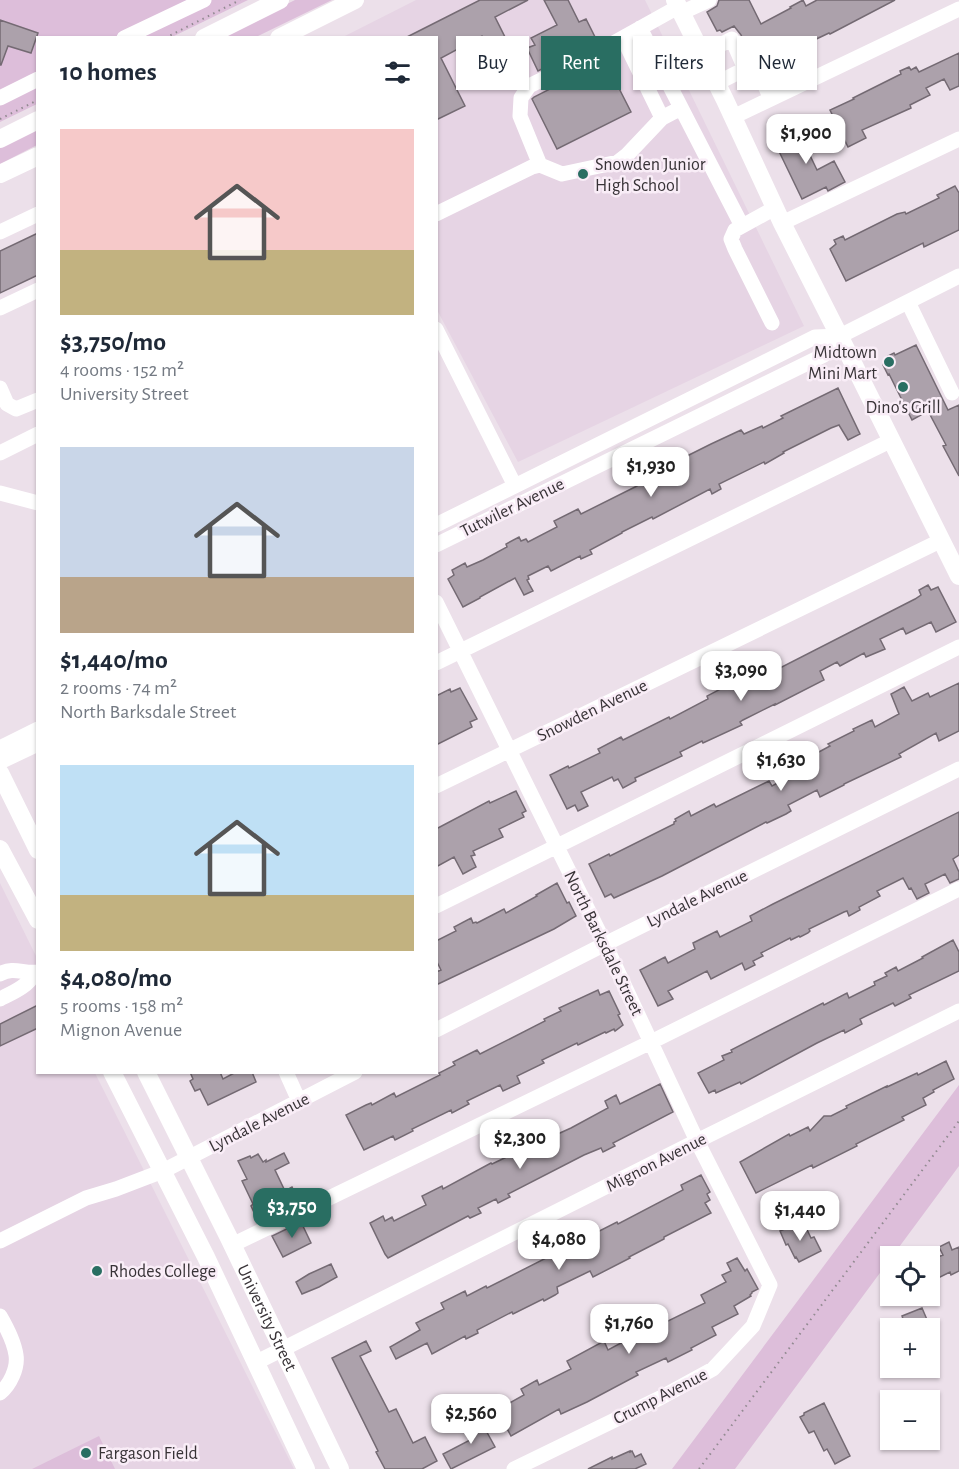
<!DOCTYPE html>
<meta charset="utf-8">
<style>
:root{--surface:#fff;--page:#f6f6f7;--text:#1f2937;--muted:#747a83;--accent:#296e62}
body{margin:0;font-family:"Alegreya Sans",sans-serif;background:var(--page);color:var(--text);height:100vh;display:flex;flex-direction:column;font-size:22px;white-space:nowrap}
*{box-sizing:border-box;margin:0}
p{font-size:20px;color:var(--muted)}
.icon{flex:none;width:33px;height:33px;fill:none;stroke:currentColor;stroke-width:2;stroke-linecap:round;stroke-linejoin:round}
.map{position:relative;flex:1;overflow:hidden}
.drawer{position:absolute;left:36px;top:36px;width:402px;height:1038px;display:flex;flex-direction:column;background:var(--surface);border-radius:0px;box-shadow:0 2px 4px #0004}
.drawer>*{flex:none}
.top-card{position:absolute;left:456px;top:36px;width:412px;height:54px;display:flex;gap:12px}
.tools{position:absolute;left:880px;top:1246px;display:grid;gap:12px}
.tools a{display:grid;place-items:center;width:60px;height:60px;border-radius:0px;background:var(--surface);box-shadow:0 2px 4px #0004;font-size:30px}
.price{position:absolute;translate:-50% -51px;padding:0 14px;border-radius:12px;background:#fff;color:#222;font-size:20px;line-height:39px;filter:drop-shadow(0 2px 3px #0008)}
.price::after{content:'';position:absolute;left:50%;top:36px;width:18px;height:14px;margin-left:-9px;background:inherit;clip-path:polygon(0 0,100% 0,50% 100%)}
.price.active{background:var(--accent);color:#fff}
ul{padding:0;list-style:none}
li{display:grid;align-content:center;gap:12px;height:318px;padding:0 24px}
li span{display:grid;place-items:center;height:186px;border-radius:0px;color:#555}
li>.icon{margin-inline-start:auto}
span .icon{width:108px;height:108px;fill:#fffc;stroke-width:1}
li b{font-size:26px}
h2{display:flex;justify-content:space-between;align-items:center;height:72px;padding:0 24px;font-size:26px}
.tag{padding:0 21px;border-radius:0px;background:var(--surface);box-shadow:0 2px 4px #0004;font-size:21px;line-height:54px}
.tag.active{background:var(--accent);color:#fff}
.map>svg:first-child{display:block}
.built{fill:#e6d4e4}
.green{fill:#ddbeda}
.building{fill:#aca1ab;stroke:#746a73;stroke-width:1.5}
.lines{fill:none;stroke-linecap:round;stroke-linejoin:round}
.path{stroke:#928a91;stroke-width:2;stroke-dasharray:1.5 4.5;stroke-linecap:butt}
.minor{stroke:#fff;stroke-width:15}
.major{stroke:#fff;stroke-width:18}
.poi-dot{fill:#296e62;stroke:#f9edf7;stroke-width:2}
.labels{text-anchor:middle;stroke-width:5;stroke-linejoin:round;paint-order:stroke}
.poi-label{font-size:18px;fill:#383337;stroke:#f9edf7;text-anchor:start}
.street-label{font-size:18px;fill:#383337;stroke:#f9edf7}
</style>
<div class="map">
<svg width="959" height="1469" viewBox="0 0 959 1469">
<rect width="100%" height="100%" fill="#ece0ea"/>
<path class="built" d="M416,0H645L804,326L518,462L437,310L436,38H341Z
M0,883L37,958L38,1072L95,1073L294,1469H0Z"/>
<path class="green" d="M0,0H248L172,37L38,38L37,104L0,122Z
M295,0H332L256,37L219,38Z
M37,128V145L0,164V146Z
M959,1085V1166L735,1469H672Z
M99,1436L115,1469H32Z"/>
<path class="building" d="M480,0H528L495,17L512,51L494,60L482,36L441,58L465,106L436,120V38H405Z
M544,0H568L579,22L586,19L597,41L538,71L527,48L535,45L531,38L557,25Z
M719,0H749L761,24L791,8L790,7L803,0L806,6L817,0H895L830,34L829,33L785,54L784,52L759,64L752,61L741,35L734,26L722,32L720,30L717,31L707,12L717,6Z
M0,20L38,33L31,53L8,46L1,65H0Z
M959,53V86L950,90L944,79L926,88L930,95L910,105L911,108L862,130L866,138L848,147L830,110L854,99L853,98L901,74L900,71L909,67L911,70L916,67L919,72Z
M605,61L631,112L557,149L532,99L534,97Z
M796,126L817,170L834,161L845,182L828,191L826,187L802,199L774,141L775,136Z
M955,186L959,193V230L924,247L923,243L846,281L830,249L836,244L834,240L843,236L845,240L897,214L905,212L906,214L939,198L937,195Z
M38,233V275L0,293V251Z
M916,345L948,410L959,405V476L943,446L946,445L928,411L912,420L889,374L888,375L883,365L886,357L894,353L895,355Z
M838,388L860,434L848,440L839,425L831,428L783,452L784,453L765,464L764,462L719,484L721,489L712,494L710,489L653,519L652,517L622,532V533L590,550L592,554L581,559L580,556L551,571L548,566L528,576L529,579L527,580L533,591L524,595L515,578L480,597V598L463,607L448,579L454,575L452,570L465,563L467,567L483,560L507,547L506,544L519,537L521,541L526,539L528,542L557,527L554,521L578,509L581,514L637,486L636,483L654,474L655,476L688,460L687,456L711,444L741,430L744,434L762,426L763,428L783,418L781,416Z
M928,585L931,590L938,587L956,622L936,632L931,622L906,634L903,628L880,639L885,649L866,657L864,653L840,666L837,662L820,671L824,680L775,705V704L743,720L740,722L742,725L703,743L702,741L680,752L682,756L635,778L636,781L623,788L618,779L614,781L612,777L581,792L588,806L578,811L575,805L567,809L550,775L568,766L569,768L600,753L598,749L621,737L623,740L669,717L670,719L708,699L707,696L776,660L780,668L915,599L921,595L919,590Z
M959,683V731L939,741L936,733L899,754L901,757L844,784V785L820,797L817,790L788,805L791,811L786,814L767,823L766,822L662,876L614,898L611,894L605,897L589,864L609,854L610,856L674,824V822L676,821L675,819L689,811L691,816L714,804L716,807L769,781L772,786L806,768L802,761L830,746L828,744L854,731L853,729L872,720L875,727L899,714L891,694L904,687L912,701L928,693L930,697Z
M460,688L477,719L470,722L472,727L436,745V696L450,689L451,692Z
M516,791L526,811L522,813L524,817L499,829L503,837L473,851L475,855L471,856L476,867L463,874L454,857L436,867V829L489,801L490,803Z
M959,812V855L953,859L959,872V879L950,883L945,874L925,884L929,893L917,899L911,888L909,889L903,878L877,891L880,896L859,907L860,910L849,916L847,911L844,912L809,929L810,931L808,933L800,937L799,936L791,940L790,938L761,953L763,956L753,961L755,965L745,970L742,963L711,979L707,971L668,991L673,999L658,1006L640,970L665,957L668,963L695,949L693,943L717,931L720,937L752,921L750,916L773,904Z
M557,883L567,903L569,902L576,916L554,929L436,985V972L441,970L436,960V941L456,931L454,927L471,918L473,923L476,922L477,923L504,909L506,913L537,896L536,895Z
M953,940L959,952V971L909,995L911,998L895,1006L893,1003L860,1019L862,1024L845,1033L844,1030L817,1043L741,1084L740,1082L716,1093L715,1090L709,1093L698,1073L724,1060L722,1056L732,1052L731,1050L823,1003L824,1005L847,993L849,998L875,985L874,982L887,976L885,973L896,967L898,971L923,958L922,957Z
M598,990L600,995L609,991L620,1014L618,1015L623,1025L615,1031L614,1029L606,1033L605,1032L578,1045L577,1043L542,1060L544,1063L517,1076L520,1083L503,1091L500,1085L467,1101L469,1104L452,1113L451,1110L412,1129L413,1131L395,1140L393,1136L364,1150L346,1115L366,1105L371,1103L372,1105L394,1093L396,1097L440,1075L439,1073L455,1065L453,1062L477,1050L480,1054L545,1021L544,1019L561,1011L559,1008Z
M38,1005V1028L0,1046V1024Z
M946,1061L954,1079L933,1090L934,1092L923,1098L926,1105L902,1117L904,1120L856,1144L857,1146L813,1168L812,1165L756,1193L740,1162L789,1134L790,1136L808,1127L810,1131L824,1116H831L847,1108L846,1106L887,1086V1087L917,1073L918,1075Z
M190,1072H220L223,1079L236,1072H252L256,1082L208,1105L200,1089L195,1091L190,1081L193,1079Z
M660,1084L673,1112L613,1143L615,1146L603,1152L601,1148L584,1155L508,1194L510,1197L498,1203L496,1199L478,1208L481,1213L470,1218L468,1216L388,1258L385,1254L370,1223L383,1216L385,1221L392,1217L394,1221L426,1205L422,1196L442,1186L443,1189L491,1163L492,1164L550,1136L551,1137L571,1128L608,1108L605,1101L616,1095L620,1104Z
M284,1153L289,1163L275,1170L285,1191L292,1187L299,1202L258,1221L251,1206L253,1204L242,1181L247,1179L238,1161L250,1156L251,1158L258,1154L263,1162L266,1160V1162Z
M701,1175L710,1192L707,1194L710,1200L705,1203L711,1213L664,1237V1239L629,1257L630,1258L593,1277L590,1271L557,1287L558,1293L555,1295L544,1301L543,1299L513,1314L512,1312L477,1330L478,1333L466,1339L465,1336L432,1354L427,1343L396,1359L390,1347L420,1330L416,1323L444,1309L441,1303L465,1291L467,1296L486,1286L487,1288L617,1222L618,1224L683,1190L681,1185Z
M803,1221L811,1238L814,1237L821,1251L799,1262L796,1257L795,1258L788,1244L786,1245L780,1231Z
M301,1222L311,1243L283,1257L272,1236Z
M949,1242L952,1250L959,1247V1271L951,1275L950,1272L930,1282V1260L943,1255L939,1247Z
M737,1258L745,1271L747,1269L758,1289L752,1292V1293L750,1295L751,1296L734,1306L738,1314L712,1327L716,1335L691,1348L692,1350L668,1362L666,1358L636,1372L638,1375L587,1402L561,1414L559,1409L511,1436L497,1410L524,1395L521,1389L537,1380L539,1385L571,1369L567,1361L604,1341L608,1350L651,1327L649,1324L660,1319L662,1324L705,1303L701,1295L726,1282L722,1275L731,1271L727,1263Z
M331,1264L337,1277L319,1287L302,1294L296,1282L309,1274Z
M922,1308L931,1329H913L912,1326L906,1328L902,1316Z
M366,1341L371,1351L360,1356L389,1412L396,1409L413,1443L425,1437L437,1461L422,1469H385L376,1452L378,1451L332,1358Z
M824,1403L850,1456L835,1464L827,1449L824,1451L814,1431L809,1433L800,1417L804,1415V1413Z
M478,1416L495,1447L451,1469L443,1454L474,1438L467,1424L470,1422L469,1420Z
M630,1452L632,1451L635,1457L641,1454L646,1464L635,1469H588L612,1457V1459L630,1451Z"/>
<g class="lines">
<path class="path" d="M165,38L240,0
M0,119L38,100
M699,1469L959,1121"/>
<path class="minor" d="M681,13L709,0
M640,28L742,226
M124,38L204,0
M623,38L662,118
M702,54L732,39L745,69L760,75L771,99
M717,83L745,69
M0,98L38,79
M733,117L959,9
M540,165L520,116L521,98L529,86L592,55L678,7
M436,214L532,167L540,165L562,174L618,162L627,155L662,118L681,108
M782,223L959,139
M0,232L38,214
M908,302L952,393
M0,308L38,290
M772,323L735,249L731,239L735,230L775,208
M436,329L515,486
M0,388L7,404L16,409L38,400
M0,453L38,434
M0,493L38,503
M436,525L815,337L840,336L959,276
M436,545L824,355L840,336
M436,602L605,944L697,1141L770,1285L753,1326L713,1369L660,1398L514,1469
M436,663L892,440
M0,748L38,729
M0,762L38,744
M436,786L942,540
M436,906L959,647
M0,974C14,966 23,974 38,972
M0,999C14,992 27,987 35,973
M436,1030L605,944L959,769
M286,1072L299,1101
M0,1241L86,1198L116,1189L163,1171L355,1072
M232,1245L651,1042L959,889
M0,1316C7,1328 14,1341 16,1355C18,1368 10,1385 0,1393
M257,1362L697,1141L959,1011"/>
<g class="major">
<path d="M675,0L725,100L782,223L850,357L959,576"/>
<path d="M204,38L280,0"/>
<path d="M279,38L355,0"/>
<path d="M0,139L38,120"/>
<path d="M0,174L38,156"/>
<path d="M0,773L38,850"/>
<path d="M0,849L38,920"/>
<path d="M112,1072L206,1257L306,1469"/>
<path id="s1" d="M146,1072L229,1238L340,1469"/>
</g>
</g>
<g class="poi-dot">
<circle cx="583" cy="174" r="6"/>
<circle cx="889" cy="362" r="6"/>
<circle cx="903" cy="387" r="6"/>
<circle cx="97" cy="1271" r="6"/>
<circle cx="86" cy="1453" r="6"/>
</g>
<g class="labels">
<g class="poi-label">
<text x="595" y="170">Snowden Junior<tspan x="595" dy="21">High School</tspan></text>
<text x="877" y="358" text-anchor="end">Midtown<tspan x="877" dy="21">Mini Mart</tspan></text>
<text x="903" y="413" text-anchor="middle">Dino's Grill</text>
<text x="109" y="1277">Rhodes College</text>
<text x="98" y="1459">Fargason Field</text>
</g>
<g class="street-label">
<text transform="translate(512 507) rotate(-26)" y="6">Tutwiler Avenue</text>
<text transform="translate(592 710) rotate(-26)" y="6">Snowden Avenue</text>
<text transform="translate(697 898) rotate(-26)" y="6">Lyndale Avenue</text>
<text transform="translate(604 943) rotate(64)" y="6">North Barksdale Street</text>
<text transform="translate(259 1122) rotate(-27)" y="6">Lyndale Avenue</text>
<text transform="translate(656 1162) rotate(-27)" y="6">Mignon Avenue</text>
<text dy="6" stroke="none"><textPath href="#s1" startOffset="274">University Street</textPath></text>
<text transform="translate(660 1396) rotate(-27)" y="6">Crump Avenue</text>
</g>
</g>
</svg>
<div class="tools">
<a><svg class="icon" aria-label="locate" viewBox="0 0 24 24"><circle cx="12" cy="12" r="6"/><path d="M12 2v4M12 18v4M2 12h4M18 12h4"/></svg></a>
<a>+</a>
<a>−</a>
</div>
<b class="price" style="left:806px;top:165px">$1,900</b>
<b class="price" style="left:651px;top:498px">$1,930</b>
<b class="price" style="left:741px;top:702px">$3,090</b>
<b class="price" style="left:781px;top:792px">$1,630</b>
<b class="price" style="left:520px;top:1170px">$2,300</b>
<b class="price active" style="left:292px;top:1239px">$3,750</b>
<b class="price" style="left:800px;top:1242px">$1,440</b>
<b class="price" style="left:559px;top:1271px">$4,080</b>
<b class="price" style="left:629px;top:1355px">$1,760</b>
<b class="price" style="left:471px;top:1445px">$2,560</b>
<div class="top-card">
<a class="tag">Buy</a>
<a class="tag active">Rent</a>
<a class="tag">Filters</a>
<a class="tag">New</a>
</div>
<section class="drawer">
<h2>10 homes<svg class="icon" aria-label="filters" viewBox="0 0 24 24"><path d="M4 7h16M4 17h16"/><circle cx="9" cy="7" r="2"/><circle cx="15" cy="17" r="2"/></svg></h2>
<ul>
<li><span style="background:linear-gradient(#f6c9c9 65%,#c2b280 0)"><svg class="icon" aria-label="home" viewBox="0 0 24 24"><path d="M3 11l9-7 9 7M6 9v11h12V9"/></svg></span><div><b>$3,750/mo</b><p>4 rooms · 152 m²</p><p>University Street</p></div></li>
<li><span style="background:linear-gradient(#c9d6e8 70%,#b9a48a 0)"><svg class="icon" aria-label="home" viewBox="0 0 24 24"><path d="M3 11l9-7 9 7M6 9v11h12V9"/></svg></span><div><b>$1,440/mo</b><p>2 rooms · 74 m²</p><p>North Barksdale Street</p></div></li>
<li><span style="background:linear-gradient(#bfe0f5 70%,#c2b280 0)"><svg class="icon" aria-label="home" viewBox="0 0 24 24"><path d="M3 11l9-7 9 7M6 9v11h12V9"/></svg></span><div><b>$4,080/mo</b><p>5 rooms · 158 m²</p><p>Mignon Avenue</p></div></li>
</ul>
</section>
</div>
